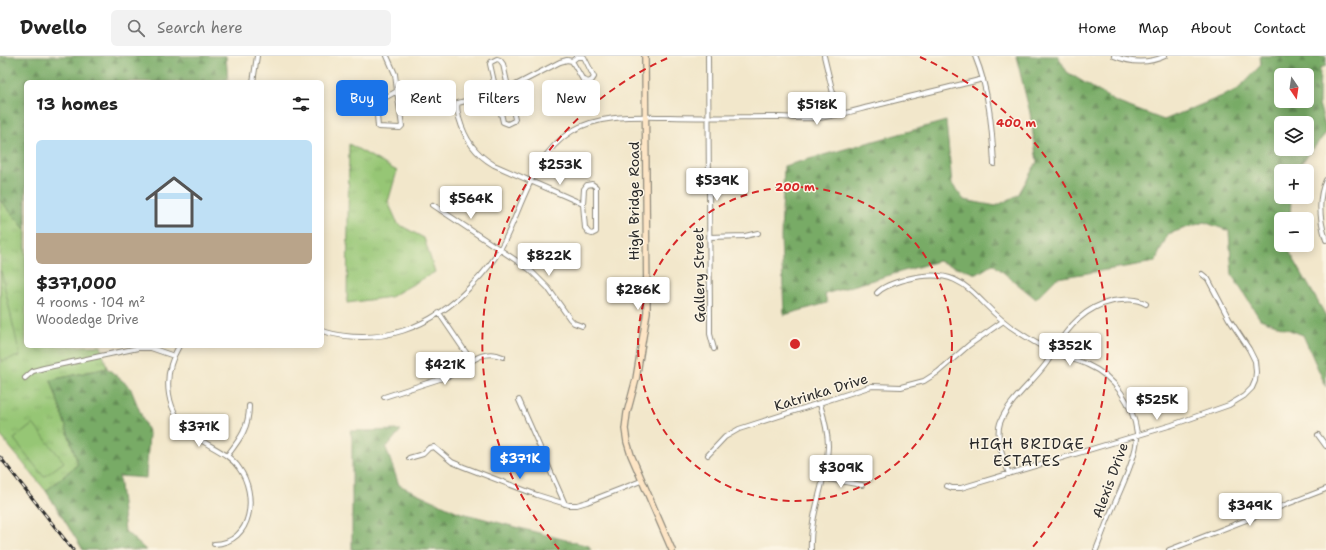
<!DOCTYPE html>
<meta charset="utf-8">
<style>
:root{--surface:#fff;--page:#f2f2f2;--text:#222;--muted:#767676;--line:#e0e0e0;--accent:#1a73e8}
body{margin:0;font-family:"Shantell Sans",sans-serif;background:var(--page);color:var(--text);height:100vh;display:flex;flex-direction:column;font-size:15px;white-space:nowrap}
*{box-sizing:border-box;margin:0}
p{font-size:13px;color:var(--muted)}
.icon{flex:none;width:22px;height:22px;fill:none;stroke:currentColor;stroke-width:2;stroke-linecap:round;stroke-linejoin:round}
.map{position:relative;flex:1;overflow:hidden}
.drawer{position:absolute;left:24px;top:24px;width:300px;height:268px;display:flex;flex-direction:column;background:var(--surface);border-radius:6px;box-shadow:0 2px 10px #0003}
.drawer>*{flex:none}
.banner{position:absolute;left:336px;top:24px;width:380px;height:36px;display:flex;gap:8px}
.needle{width:26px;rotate:167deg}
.buttons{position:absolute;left:1274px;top:12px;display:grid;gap:8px}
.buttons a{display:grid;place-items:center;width:40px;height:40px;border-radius:6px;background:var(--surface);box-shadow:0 2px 10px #0003;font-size:20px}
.price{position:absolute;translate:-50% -34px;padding:0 9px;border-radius:4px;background:#fff;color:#222;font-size:13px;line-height:26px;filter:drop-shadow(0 1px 2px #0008)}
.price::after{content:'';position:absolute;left:50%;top:24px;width:12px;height:9px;margin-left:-6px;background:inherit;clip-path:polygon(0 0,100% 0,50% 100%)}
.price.active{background:var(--accent);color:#fff}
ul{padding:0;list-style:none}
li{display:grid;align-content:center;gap:8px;height:212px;padding:0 12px}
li+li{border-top:1px solid var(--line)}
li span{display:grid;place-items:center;height:124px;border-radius:6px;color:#555}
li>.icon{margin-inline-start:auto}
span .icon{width:72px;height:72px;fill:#fffc;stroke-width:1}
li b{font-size:17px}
h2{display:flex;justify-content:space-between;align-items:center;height:48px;padding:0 12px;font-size:17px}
.chip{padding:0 14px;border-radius:6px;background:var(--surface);box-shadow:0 2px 10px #0003;font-size:14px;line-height:36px}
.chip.active{background:var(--accent);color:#fff}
header{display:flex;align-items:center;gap:24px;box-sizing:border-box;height:56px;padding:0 20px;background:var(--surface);border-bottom:1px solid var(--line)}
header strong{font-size:19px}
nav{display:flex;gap:22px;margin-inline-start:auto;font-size:14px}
.search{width:280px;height:36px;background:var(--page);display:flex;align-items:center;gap:10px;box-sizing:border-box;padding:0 14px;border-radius:6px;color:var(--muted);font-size:15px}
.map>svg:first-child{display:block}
.grass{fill:url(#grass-tufts);stroke:#607850}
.forest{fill:url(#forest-firs);stroke:#526b48;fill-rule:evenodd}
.pitch{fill:#96c675;stroke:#607850}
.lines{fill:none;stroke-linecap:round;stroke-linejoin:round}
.street-casing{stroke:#8e897b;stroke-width:6}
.secondary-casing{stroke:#8e897b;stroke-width:8}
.street{stroke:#fff;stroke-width:4}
.secondary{stroke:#fde5c5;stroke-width:5.5}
.rail-casing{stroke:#2b2b2b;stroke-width:3}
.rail{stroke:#fcf5e5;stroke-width:1.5;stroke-dasharray:4.5;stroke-linecap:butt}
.ring{fill:none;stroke:#d62828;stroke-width:2;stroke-dasharray:7 5}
.labels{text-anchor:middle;stroke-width:3;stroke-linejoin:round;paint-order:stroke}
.street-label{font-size:14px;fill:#2b2b2b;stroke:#fcf5e5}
.neighbourhood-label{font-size:15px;letter-spacing:1px;fill:#2b2b2b;stroke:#fcf5e5}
.centre{fill:#d62828;stroke:#fcf5e5;stroke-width:2}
.ring-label{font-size:12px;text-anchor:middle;font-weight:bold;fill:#d62828;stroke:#fcf5e5;stroke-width:3;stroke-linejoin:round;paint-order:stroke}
</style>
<header>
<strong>Dwello</strong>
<div class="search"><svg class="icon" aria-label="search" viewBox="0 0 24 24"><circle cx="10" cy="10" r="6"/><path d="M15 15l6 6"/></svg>Search here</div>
<nav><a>Home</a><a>Map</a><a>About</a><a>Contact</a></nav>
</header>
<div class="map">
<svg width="1326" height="494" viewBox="0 0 1326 494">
<defs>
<pattern id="grass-tufts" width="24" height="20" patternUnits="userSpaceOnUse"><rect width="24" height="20" fill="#96c675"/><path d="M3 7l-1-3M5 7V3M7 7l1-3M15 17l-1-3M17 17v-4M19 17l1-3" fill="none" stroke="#81aa65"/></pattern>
<pattern id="forest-firs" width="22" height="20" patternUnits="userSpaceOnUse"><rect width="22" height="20" fill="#78ab66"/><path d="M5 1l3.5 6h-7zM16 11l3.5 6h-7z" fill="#638b54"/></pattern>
</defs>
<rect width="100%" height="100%" fill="#fcf5e5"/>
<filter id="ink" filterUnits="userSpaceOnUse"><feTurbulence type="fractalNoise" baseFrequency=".025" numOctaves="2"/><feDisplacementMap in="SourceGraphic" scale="8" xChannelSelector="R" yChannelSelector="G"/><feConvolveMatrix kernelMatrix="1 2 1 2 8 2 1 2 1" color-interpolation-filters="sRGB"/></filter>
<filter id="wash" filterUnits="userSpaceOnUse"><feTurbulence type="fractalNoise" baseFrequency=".012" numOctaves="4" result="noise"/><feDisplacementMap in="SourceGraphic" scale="16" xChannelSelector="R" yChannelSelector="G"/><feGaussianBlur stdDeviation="0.9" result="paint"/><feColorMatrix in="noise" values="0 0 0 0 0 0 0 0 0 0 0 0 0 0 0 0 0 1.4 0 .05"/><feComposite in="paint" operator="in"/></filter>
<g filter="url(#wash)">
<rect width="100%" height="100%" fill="#f2e7cb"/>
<path class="grass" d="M349,88L397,115L388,146L398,168L424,182L435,216L390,241L347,247Z
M0,144L26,174V290H101L107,312L51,324L78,408L46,435L0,379Z"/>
<path class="forest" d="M0,0H226L228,26H26V174L0,144Z
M1016,0H1058L1067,16L1116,46L1164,64L1237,34L1261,9L1260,0H1326V10L1320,12L1319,48L1326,72V77L1295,115H1281V141H1291L1290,163H1281V189H1288V193L1326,260V331L1303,279L1260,263L1232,219L1229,175L1204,166L1168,178L1155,206L1057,222L1036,243L993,208L977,218L938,205L825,238L827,247L784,259L781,181L784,110L946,65L952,128L964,144L996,150L1018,139L1037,106L1030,57ZM1281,19H1307V45H1281ZM1281,67H1307V93H1281Z
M107,312L130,331L149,378L146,422L119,420L125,475L146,494H83L46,435L78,408L51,324Z
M401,374L386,392L399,429L458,456L589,490L591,494H352V382L350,375Z"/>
<path class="pitch" d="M0,215H1L20,300L0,305Z
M33,368L64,406L44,421L14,383Z"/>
</g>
<g filter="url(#ink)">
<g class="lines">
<g class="street-casing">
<path id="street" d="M387,0L395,18L397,35
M708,0L710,263V278L714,293
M824,0L838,58
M975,0C989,34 992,71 994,108
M1114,0C1131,7 1148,8 1165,0
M577,1H584L594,21L592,24L589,26L583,24L572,5Z
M497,3L500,4L503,8L515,63L514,65L508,68L503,66L490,8L491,6Z
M572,5L567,4L560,6L506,34L458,47C456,51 458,57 459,62C465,83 475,98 494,109L583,148
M253,26L257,0
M397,35L402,70L400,72L378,71L376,47Z
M1326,124C1317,143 1320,165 1326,184
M592,128L596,131V176L592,178L589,177L585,172L583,148L584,133L587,129Z
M433,149L529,213L548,232L570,263L574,267L582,270
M709,181L745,180L758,177
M877,237C884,229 898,226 907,223C970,207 974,249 1017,275C1029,283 1041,291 1054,296C1065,301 1077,304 1088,309C1115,321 1133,348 1137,377C1139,398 1116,443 1108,463C1104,473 1100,484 1096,494
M439,257L471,304
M322,275C379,292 432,272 472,229C485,216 496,202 504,186C523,148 534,98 572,75C601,58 637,61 670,61C706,62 742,61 778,61C794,61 810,64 825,61C842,59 860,53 877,49C912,40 947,32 983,23
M179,290C161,321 165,358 195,380C209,391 229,397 239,412C258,438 253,487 214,488
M25,322L33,315L44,312L138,292H151L174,300
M384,341L449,320C467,311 480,291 503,301
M519,344L565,448
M1318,379L1326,390
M708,399L725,381L739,373L872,330L901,331L924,325L938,316L969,289L1002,266
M227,400C240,383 249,372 249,350
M409,402L423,398L429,392L434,391L452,406L464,411L537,439L569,449H577L587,446L641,425
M1009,418C1004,403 995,382 1000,367C1008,345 1031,328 1045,309C1049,304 1051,299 1054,294C1069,270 1085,251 1113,245C1125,243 1136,242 1146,248
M823,422L862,429
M947,430L952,432H961L1172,369L1229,349L1244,340L1252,332L1255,325L1256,316L1255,305L1249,293L1229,263L1208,223L1202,218
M811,494C809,459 827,425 828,390C828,376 824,361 820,348
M1169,494L1326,433"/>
</g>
<g class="secondary-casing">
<path id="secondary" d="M645,0L647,256L636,323L627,357L625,373L627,386L631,399L672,494"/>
</g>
<use href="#street" class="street"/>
<use href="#secondary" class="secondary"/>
<g class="rail-casing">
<path id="rail" d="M0,401L73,494"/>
</g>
<use href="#rail" class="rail"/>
</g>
</g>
<g class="ring">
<circle cx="795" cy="288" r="157"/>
<path d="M559 493A313 313 0 0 1 670 1M920 1A313 313 0 0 1 1031 493"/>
</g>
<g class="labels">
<g class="street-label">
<text transform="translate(634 145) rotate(-90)" y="5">High Bridge Road</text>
<text transform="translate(699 219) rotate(-91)" y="5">Gallery Street</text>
<text transform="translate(821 336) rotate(-17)" y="5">Katrinka Drive</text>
<text transform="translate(1110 424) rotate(-70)" y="5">Alexis Drive</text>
</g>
<g class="neighbourhood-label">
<text x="1027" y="393">HIGH BRIDGE<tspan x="1027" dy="17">ESTATES</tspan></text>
</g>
</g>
<circle cx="795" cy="288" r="6" class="centre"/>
<g class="ring-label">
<text x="1016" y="71">400 m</text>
<text x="795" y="135">200 m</text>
</g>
</svg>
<div class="buttons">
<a><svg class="needle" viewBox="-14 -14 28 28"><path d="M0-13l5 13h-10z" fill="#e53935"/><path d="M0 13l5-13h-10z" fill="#767676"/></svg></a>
<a><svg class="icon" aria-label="layers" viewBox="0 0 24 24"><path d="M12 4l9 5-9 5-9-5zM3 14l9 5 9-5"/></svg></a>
<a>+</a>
<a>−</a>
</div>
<b class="price" style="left:817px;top:70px">$518K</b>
<b class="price" style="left:560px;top:130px">$253K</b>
<b class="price" style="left:717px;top:146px">$539K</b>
<b class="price" style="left:471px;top:164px">$564K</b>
<b class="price" style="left:549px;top:221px">$822K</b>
<b class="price" style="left:638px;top:255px">$286K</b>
<b class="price" style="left:1070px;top:311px">$352K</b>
<b class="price" style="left:445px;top:330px">$421K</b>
<b class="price" style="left:1157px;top:365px">$525K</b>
<b class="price" style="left:199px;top:392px">$371K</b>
<b class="price active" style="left:520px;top:424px">$371K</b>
<b class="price" style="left:841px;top:433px">$309K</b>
<b class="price" style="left:1250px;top:471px">$349K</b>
<div class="banner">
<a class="chip active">Buy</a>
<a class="chip">Rent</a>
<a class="chip">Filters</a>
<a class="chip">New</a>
</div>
<section class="drawer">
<h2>13 homes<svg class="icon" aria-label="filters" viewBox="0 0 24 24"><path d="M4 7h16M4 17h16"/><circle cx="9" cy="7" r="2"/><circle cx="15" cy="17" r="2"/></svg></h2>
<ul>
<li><span style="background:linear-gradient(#bfe0f5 75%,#b9a48a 0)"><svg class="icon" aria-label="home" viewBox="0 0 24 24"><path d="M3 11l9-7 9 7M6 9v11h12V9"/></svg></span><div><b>$371,000</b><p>4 rooms · 104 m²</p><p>Woodedge Drive</p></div></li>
</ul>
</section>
</div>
